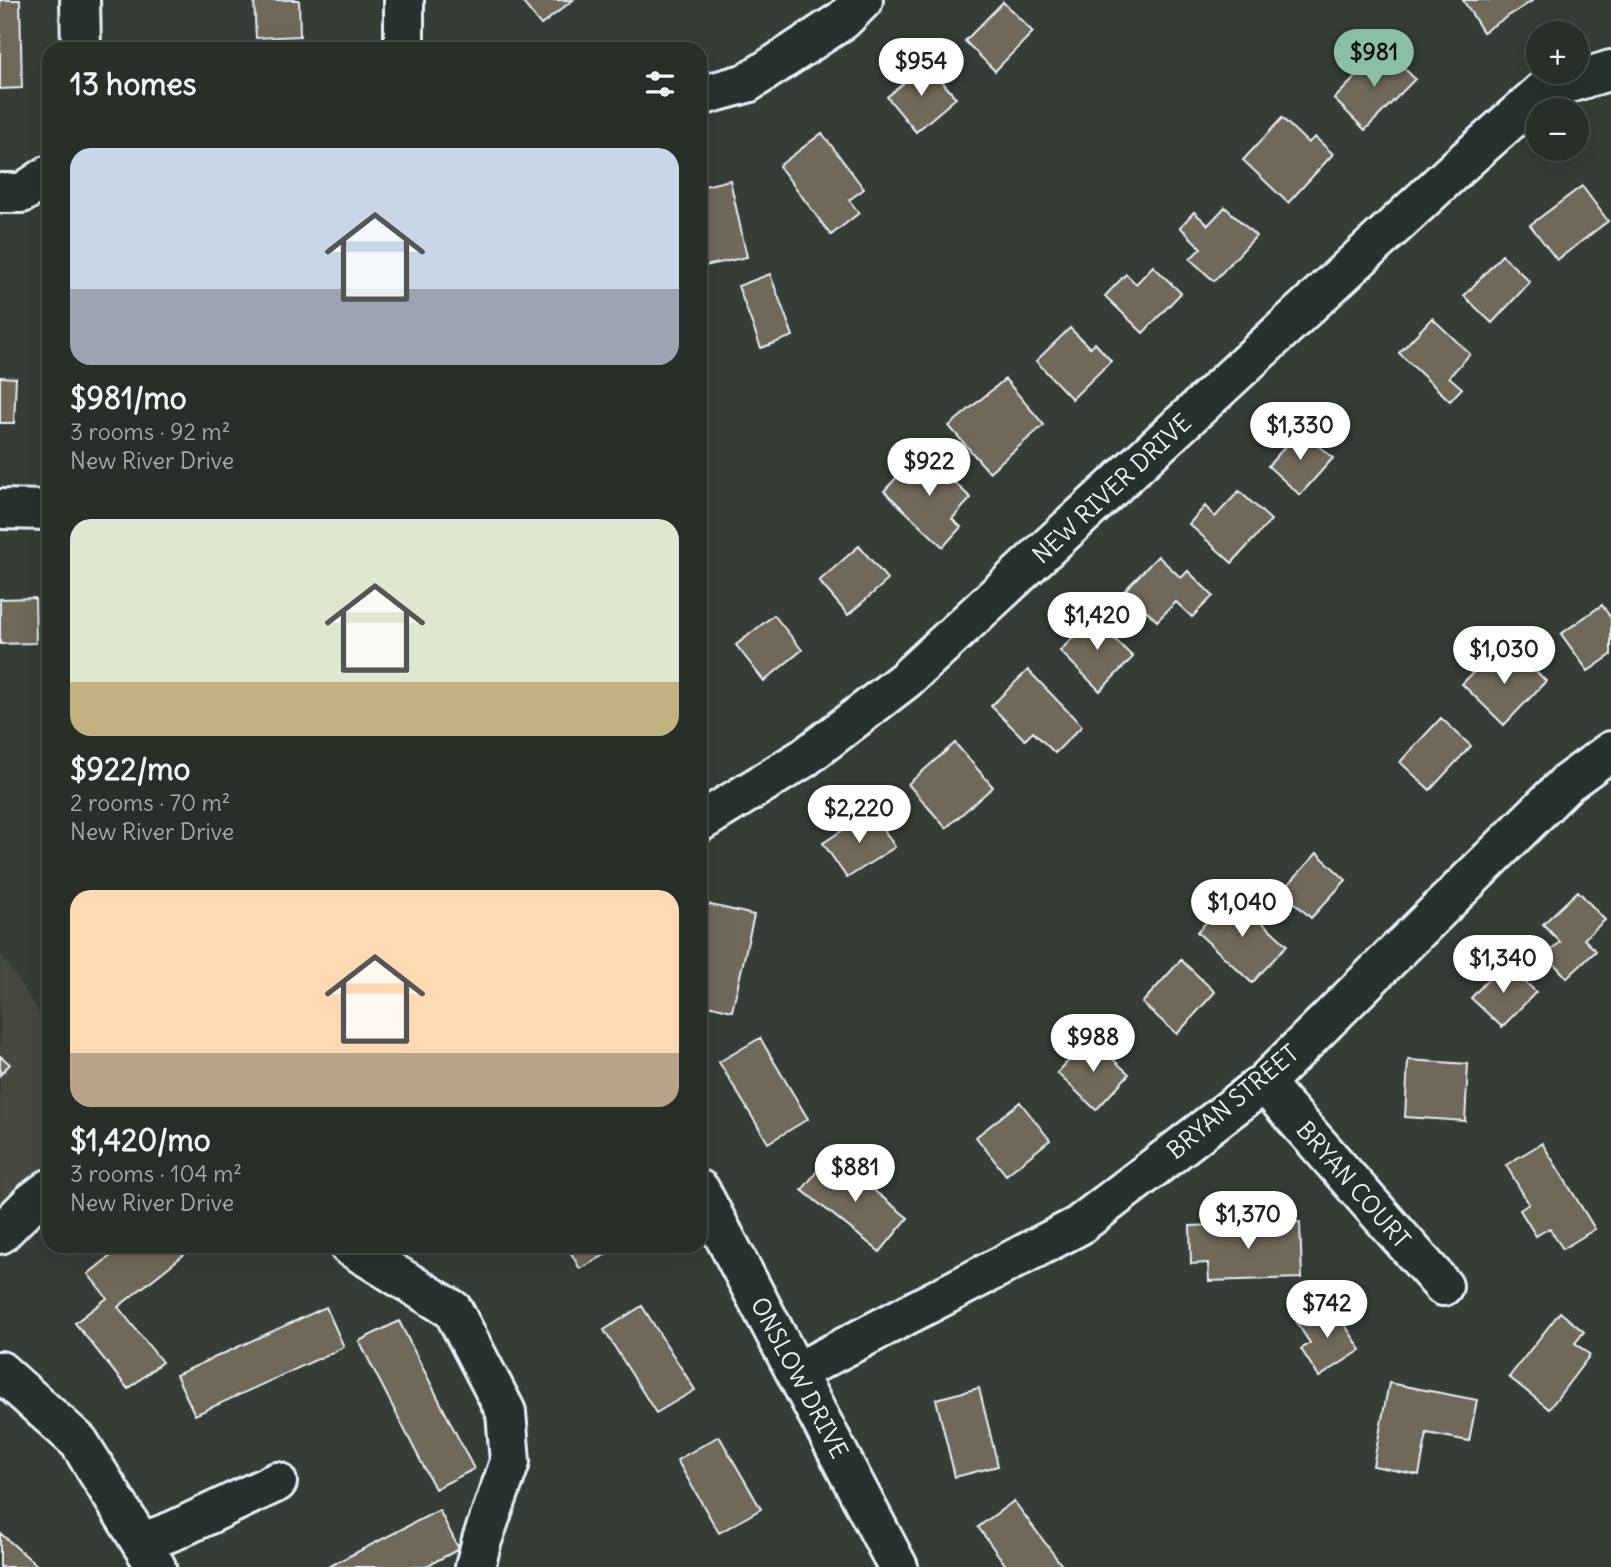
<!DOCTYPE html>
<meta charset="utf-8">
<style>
:root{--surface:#282e28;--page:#343a34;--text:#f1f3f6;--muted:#a5a8a8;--line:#444a45;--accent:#8abfa5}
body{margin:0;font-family:Delius,sans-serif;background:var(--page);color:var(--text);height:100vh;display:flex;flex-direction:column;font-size:26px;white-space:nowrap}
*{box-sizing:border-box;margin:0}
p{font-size:23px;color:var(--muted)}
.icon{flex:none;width:38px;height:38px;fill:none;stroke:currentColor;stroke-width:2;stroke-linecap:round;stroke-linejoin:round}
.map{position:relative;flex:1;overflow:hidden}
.drawer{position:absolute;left:42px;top:42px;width:665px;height:1211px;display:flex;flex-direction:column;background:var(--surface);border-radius:21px;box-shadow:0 7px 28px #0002,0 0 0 2px var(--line)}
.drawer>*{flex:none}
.tools{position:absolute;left:1526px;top:21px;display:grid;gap:14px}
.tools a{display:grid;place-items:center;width:63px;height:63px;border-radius:50%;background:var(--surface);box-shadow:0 7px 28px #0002,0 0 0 2px var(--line);font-size:35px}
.price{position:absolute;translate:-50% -60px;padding:0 16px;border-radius:24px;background:#fff;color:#222;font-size:23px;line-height:46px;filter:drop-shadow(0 2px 4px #0008)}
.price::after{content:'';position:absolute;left:50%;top:42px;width:21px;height:16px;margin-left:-10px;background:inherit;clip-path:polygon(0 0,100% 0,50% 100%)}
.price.on{background:var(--accent);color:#111}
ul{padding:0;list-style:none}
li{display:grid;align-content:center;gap:14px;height:371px;padding:0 28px}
li span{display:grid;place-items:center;height:217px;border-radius:21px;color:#555}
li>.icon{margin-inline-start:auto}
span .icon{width:126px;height:126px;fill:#fffc;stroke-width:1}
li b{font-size:30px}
h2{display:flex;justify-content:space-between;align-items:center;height:84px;padding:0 28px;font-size:30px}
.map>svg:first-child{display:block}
.built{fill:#474a40}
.building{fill:#706758;stroke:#e8f1f8;stroke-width:2}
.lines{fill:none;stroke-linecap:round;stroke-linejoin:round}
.minor-casing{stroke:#e8f1f8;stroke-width:44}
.minor{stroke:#26332d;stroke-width:38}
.labels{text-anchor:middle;stroke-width:7;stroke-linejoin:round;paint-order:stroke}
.street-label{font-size:24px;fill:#e8f1f8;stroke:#26332d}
</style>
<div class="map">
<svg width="1611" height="1567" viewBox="0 0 1611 1567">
<rect width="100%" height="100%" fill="#353d36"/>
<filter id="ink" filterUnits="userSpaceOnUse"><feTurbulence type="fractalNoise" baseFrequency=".0143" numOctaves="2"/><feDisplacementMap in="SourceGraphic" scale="14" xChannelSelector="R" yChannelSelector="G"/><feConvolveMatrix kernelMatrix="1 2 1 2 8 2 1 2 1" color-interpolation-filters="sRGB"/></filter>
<g filter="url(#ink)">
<path class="built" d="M0,953L49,1028V1189L0,1234Z"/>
<path class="building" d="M0,0H20L22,88L0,89Z
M254,0H299L300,36L256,38Z
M521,0H573L541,25Z
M1463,0H1532V1L1483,32Z
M1003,2L1033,32L995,71L965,41Z
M1384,48L1415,79L1365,130L1334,99Z
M927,64L956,98L916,132L887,97Z
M1282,118L1308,143L1315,137L1333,154L1288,203L1243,160Z
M822,133L864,189L849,200L859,213L831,235L779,166Z
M730,180L747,257L700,267V187Z
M1582,186L1608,221L1557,260L1530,225Z
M1225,207L1256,236L1214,281L1190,259L1201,248L1180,227L1194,212L1208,225Z
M1502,255L1530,282L1492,323L1464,296Z
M1153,266L1181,293L1143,333L1105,296L1126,274L1136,284Z
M770,274L793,336L761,348L738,286Z
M1432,318L1470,354L1449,377L1462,388L1450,401L1399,353Z
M1070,328L1090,348L1095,343L1111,361L1072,399L1036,361Z
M0,377L16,378L14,423H0Z
M1005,379L1044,425L989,472L949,426Z
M1300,430L1333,458L1300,495L1268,466Z
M921,451L971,498L952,519L961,527L943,547L884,491Z
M1239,491L1271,520L1232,563L1189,524L1205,506L1215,517Z
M859,546L888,580L848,615L819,581Z
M1158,556L1181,578L1188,571L1213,596L1192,617L1176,602L1157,621L1125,590Z
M35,598L36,643L0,644V599Z
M1602,605L1611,618V655L1588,671L1561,634Z
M1099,610L1114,624L1107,632L1133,657L1100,691L1060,651Z
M774,615L802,650L764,681L736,645Z
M1516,652L1546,681L1504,725L1462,684L1491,654L1503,666Z
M1028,670L1082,726L1055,753L1033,732L1025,740L991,706Z
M1441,718L1471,746L1430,790L1400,762Z
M955,743L993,787L946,828L908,784Z
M872,811L895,847L847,878L823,843Z
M1317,853L1346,880L1311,918L1282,891Z
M1578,891L1605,920L1584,939L1596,951L1567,978L1546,955L1560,942L1543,924Z
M1232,895L1287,945L1252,983L1197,932Z
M707,904L754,915L732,1011L700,1003V936Z
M1181,960L1215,992L1177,1034L1142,1003Z
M1504,962L1536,992L1502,1027L1471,998Z
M760,1038L808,1119L768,1143L719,1062Z
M1090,1038L1129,1074L1096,1110L1057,1073Z
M0,1056L10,1064L0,1075Z
M1408,1060L1468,1064L1465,1121L1405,1117Z
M1020,1102L1050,1140L1006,1175L976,1137Z
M1542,1143L1595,1229L1563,1249L1549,1228L1536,1236L1520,1210L1529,1204L1506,1165Z
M830,1155L908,1218L880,1252L802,1190Z
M1300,1222L1302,1278L1209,1281L1208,1263L1191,1264L1190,1226Z
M123,1246H195L118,1307L162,1362L128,1389L75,1323L107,1298L88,1274Z
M567,1246H621L580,1269Z
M1330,1302L1361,1350L1319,1377L1301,1349L1310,1343L1297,1323Z
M642,1306L695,1390L656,1413L604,1330Z
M326,1307L344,1347L195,1415L176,1375Z
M1560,1312L1584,1332L1575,1343L1590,1355L1549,1409L1509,1377Z
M399,1321L474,1469L435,1489L359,1341Z
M1389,1383L1477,1400L1469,1441L1427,1433L1419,1475L1373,1466Z
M979,1388L998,1466L955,1477L936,1399Z
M719,1436L761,1509L719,1533L677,1460Z
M1014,1501L1063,1567H1007L978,1527Z
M439,1510L459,1549L425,1567H328Z
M0,1533L39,1567H0Z"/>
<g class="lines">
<g class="minor-casing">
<path id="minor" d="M80,0L81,49
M404,49V0
M700,96L747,83L843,20L863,0
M0,193H22L49,175
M0,509L49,510
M700,822L804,758L905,680L1459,166L1543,91L1611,70
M1264,1083L1443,1286
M700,1190L898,1567
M0,1234L32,1202L49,1189
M349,1246L453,1310L506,1412L510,1462L482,1540L475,1567
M0,1371L79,1442L156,1567
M797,1372L1078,1226L1264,1083L1567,783L1611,751
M141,1543L175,1530L277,1482"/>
</g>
<use href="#minor" class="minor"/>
</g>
</g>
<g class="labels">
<g class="street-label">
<text transform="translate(1112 489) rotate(-43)" y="8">NEW RIVER DRIVE</text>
<text transform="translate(1233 1102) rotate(-40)" y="8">BRYAN STREET</text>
<text transform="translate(1353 1185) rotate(49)" y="8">BRYAN COURT</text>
<text transform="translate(799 1378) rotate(62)" y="8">ONSLOW DRIVE</text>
</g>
</g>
</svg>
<div class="tools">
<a>+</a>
<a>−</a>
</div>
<b class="price on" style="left:1374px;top:89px">$981</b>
<b class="price" style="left:921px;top:98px">$954</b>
<b class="price" style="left:1300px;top:462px">$1,330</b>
<b class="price" style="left:929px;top:498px">$922</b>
<b class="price" style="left:1097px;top:652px">$1,420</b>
<b class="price" style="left:1504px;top:686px">$1,030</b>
<b class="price" style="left:859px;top:845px">$2,220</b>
<b class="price" style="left:1242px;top:939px">$1,040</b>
<b class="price" style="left:1503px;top:995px">$1,340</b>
<b class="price" style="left:1093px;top:1074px">$988</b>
<b class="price" style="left:855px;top:1204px">$881</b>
<b class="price" style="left:1248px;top:1251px">$1,370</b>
<b class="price" style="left:1327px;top:1340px">$742</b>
<section class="drawer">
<h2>13 homes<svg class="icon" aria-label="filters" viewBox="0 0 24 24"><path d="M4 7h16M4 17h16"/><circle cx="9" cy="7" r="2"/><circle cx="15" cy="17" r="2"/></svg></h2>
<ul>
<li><span style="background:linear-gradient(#c9d6e8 65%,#9aa5b1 0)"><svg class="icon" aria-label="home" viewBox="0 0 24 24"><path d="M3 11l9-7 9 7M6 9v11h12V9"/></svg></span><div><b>$981/mo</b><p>3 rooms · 92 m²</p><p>New River Drive</p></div></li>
<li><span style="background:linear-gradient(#dfe7d0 75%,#c2b280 0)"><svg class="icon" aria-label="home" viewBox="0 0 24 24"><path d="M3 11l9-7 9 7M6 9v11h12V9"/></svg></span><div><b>$922/mo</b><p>2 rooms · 70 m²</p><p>New River Drive</p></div></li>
<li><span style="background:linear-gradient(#ffd9b3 75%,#b9a48a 0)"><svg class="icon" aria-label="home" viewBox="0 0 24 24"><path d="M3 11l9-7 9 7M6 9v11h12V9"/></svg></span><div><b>$1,420/mo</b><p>3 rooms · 104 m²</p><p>New River Drive</p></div></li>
</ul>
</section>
</div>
